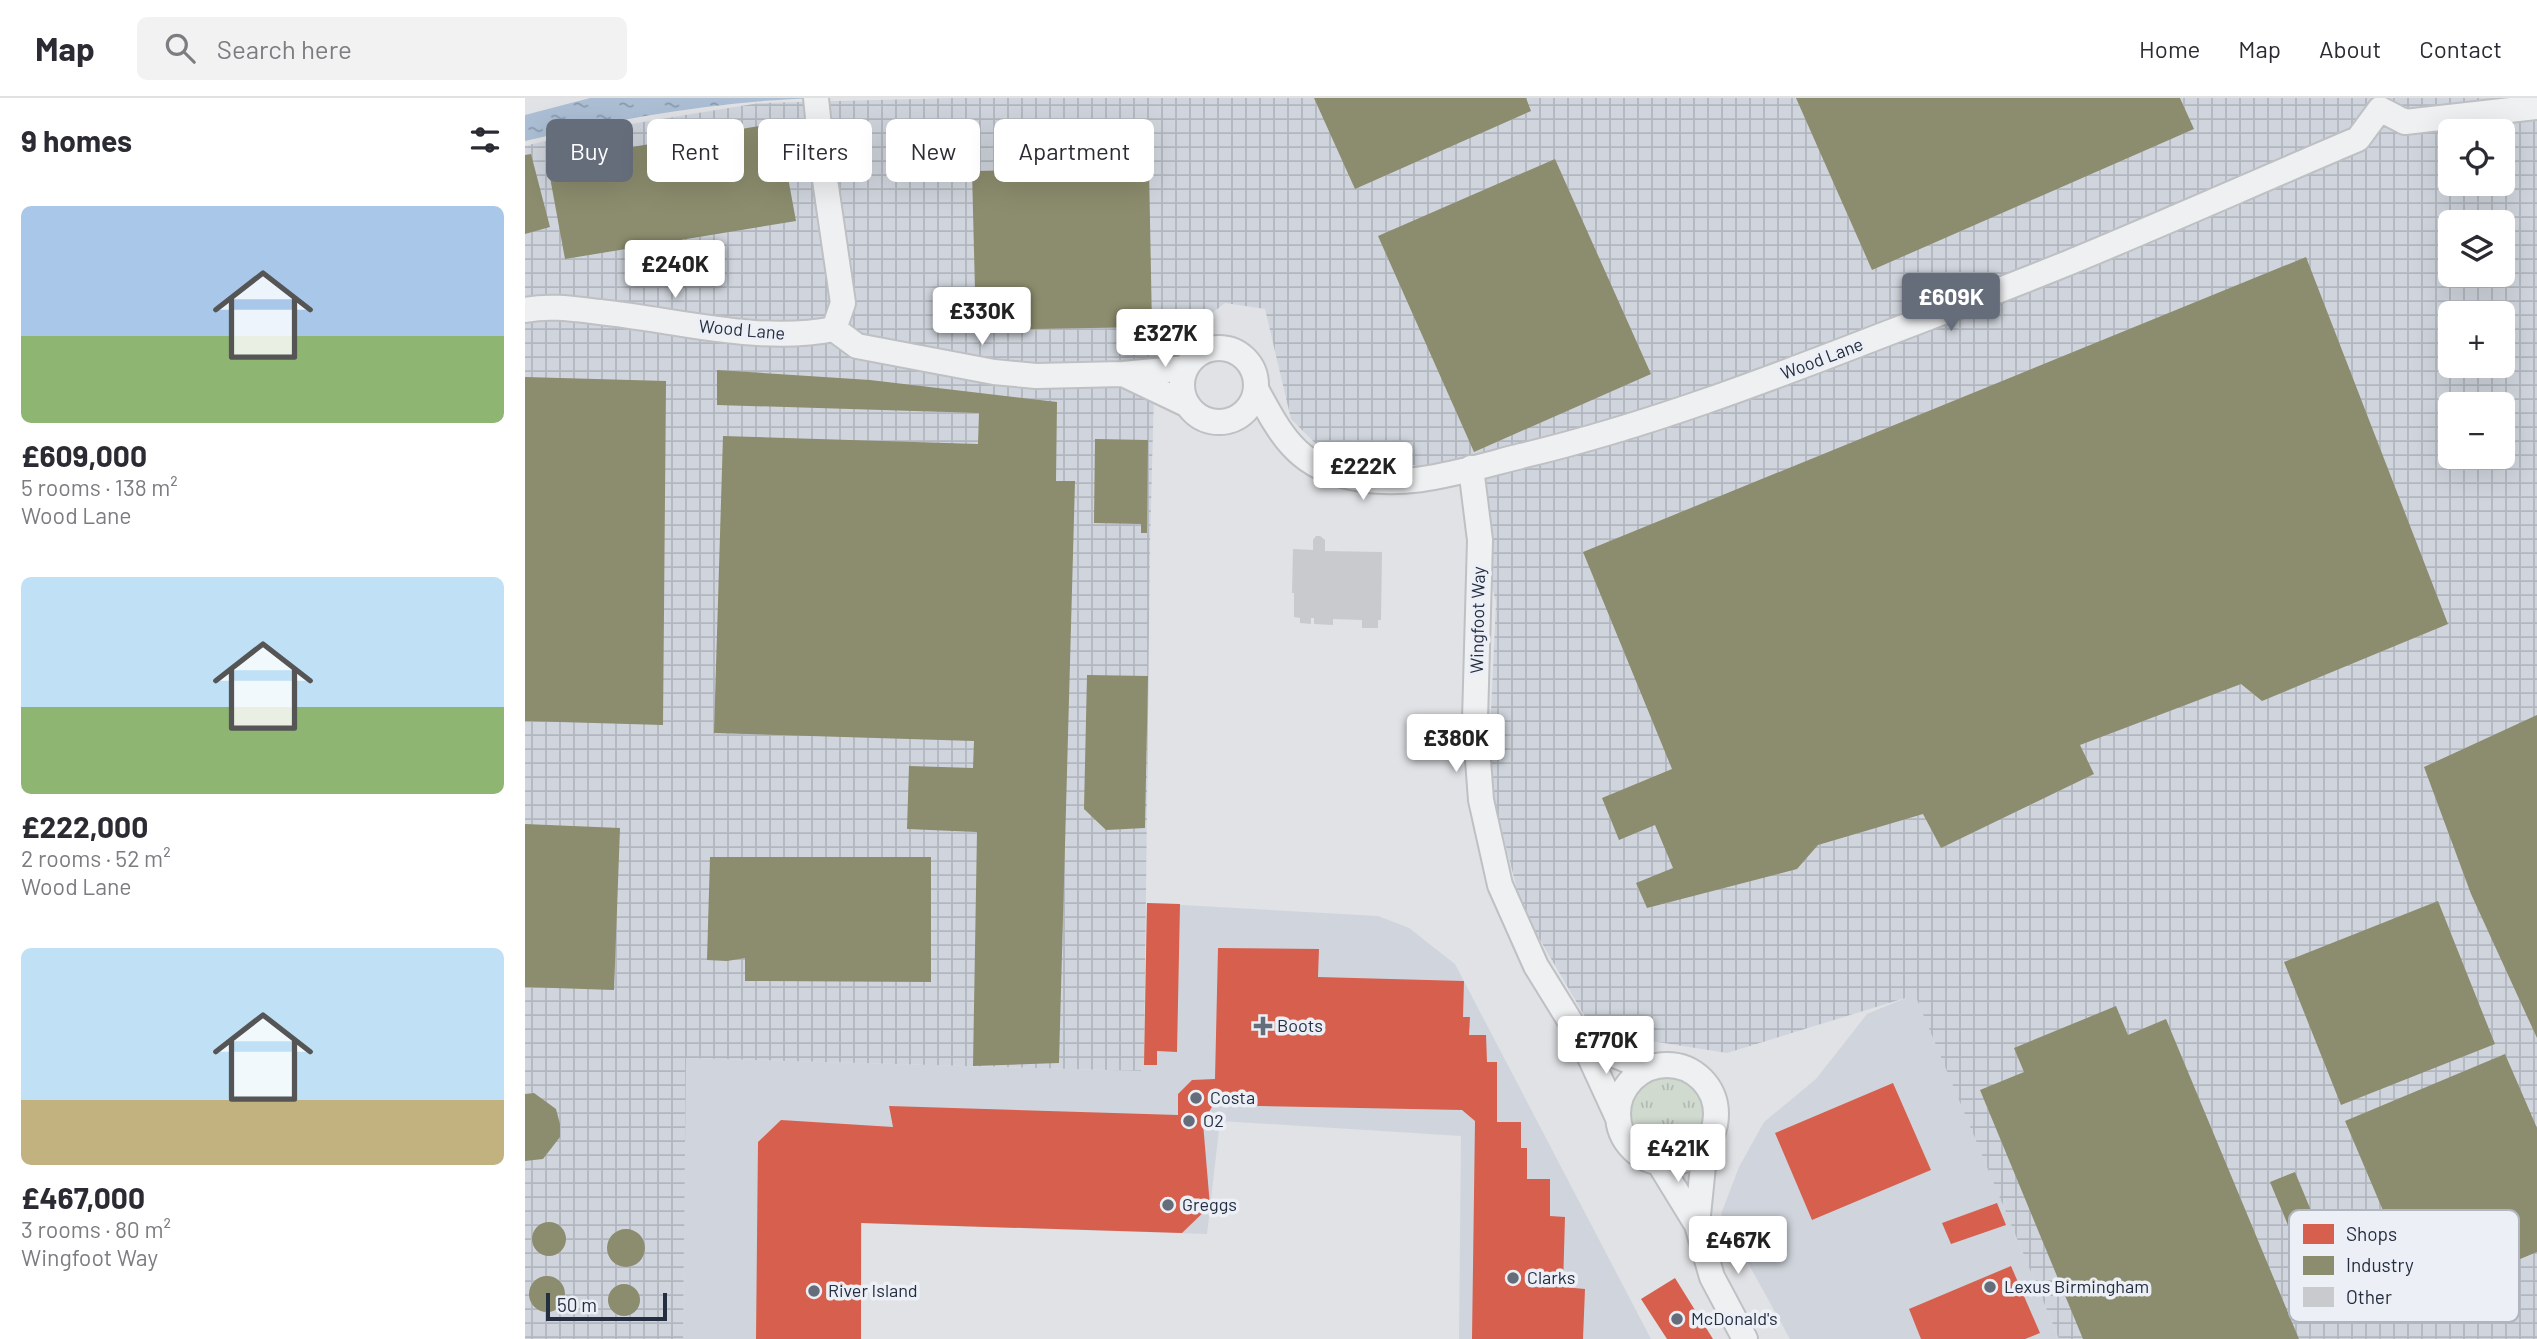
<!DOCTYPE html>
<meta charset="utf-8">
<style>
:root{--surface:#fff;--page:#f2f2f3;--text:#2b2b33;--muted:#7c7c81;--line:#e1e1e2;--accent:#666d7a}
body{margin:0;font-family:Barlow,sans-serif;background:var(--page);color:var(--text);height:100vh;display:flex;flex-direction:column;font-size:26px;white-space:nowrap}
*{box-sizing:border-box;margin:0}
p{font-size:23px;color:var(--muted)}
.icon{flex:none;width:38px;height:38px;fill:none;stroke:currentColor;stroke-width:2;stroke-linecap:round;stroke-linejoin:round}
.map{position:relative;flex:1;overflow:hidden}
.panel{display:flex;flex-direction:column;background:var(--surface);width:525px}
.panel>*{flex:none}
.guide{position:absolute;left:21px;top:21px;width:665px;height:63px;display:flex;gap:14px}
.fabs{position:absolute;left:1913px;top:21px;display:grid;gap:14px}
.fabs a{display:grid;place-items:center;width:77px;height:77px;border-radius:10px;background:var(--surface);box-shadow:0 7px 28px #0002;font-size:35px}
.scale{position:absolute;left:21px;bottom:18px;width:121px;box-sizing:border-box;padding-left:7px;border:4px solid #252e40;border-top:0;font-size:19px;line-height:24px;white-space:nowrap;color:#252e40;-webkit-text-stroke:5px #ecf0f6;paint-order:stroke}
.price{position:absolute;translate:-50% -60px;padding:0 16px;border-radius:7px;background:#fff;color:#222;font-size:23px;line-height:46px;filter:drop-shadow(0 2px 4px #0008)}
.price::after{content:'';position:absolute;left:50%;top:42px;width:21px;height:16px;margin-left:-10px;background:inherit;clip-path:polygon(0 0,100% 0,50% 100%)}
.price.selected{background:var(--accent);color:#fff}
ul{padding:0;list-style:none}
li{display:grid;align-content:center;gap:14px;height:371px;padding:0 21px}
li span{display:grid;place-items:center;height:217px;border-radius:10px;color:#555}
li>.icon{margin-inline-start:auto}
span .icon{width:126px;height:126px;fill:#fffc;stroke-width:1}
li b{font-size:30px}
h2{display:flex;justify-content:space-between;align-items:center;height:84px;padding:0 21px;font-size:30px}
.pill{padding:0 24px;border-radius:10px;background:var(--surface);box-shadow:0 7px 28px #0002;font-size:24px;line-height:63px}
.pill.selected{background:var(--accent);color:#fff}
header{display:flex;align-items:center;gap:42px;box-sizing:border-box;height:98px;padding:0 35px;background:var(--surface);border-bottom:2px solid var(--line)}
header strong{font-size:33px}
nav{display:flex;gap:38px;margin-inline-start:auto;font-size:24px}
.search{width:490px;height:63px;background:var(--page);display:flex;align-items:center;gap:18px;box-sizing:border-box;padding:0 24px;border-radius:10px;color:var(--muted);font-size:26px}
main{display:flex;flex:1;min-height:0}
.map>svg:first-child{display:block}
.built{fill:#d0d5dd}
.industrial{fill:url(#industrial-grid);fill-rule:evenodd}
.grass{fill:url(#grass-tufts)}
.water{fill:url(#water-ripples)}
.shops{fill:#d6604d}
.industry{fill:#8c8c6e}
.building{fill:#c8cace}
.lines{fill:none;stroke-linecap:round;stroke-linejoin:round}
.minor-casing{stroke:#bec0c3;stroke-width:28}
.minor{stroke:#eff0f2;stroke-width:24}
.poi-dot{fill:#666d7a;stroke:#ecf0f6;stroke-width:2.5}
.labels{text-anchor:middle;stroke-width:7;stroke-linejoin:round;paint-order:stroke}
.street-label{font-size:18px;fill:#252e40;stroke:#ecf0f6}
.poi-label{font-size:18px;fill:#252e40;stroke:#ecf0f6;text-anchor:start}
.key{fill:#ecf0f6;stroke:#b0b6bf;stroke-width:2}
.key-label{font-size:19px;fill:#252e40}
</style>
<header>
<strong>Map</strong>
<div class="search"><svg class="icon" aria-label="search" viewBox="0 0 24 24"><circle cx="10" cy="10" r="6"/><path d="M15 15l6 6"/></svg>Search here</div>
<nav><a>Home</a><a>Map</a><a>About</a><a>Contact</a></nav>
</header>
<main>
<section class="panel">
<h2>9 homes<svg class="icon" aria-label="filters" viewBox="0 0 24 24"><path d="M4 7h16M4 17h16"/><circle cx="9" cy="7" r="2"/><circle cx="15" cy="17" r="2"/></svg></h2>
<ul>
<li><span style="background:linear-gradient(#a9c7e8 60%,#8fb573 0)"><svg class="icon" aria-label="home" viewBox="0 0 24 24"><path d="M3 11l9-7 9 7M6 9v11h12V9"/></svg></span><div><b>£609,000</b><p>5 rooms · 138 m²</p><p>Wood Lane</p></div></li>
<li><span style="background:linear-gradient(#bfe0f5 60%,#8fb573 0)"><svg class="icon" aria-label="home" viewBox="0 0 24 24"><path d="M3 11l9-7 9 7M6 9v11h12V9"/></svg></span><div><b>£222,000</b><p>2 rooms · 52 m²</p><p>Wood Lane</p></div></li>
<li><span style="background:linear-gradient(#bfe0f5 70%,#c2b280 0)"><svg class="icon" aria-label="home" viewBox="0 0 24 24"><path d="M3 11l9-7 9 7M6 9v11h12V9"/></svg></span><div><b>£467,000</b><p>3 rooms · 80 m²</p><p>Wingfoot Way</p></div></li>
</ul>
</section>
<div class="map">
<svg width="2012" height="1241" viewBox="0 0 2012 1241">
<defs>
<pattern id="industrial-grid" width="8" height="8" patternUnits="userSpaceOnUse" patternTransform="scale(1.75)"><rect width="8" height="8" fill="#d0d5dd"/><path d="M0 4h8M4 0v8" fill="none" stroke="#b2b7bf"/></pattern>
<pattern id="grass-tufts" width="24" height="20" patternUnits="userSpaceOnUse" patternTransform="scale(1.75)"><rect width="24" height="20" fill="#d0dacf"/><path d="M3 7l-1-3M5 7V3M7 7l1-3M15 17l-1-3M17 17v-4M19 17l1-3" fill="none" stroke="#b2bbb3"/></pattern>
<pattern id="water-ripples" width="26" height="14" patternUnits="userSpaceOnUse" patternTransform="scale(1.75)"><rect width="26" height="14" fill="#abbed4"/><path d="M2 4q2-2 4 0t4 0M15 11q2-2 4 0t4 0" fill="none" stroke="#8b9bad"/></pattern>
</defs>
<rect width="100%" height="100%" fill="#e0e2e5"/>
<path class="built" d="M622,805L853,818L884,830L930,866L1126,1241H934L936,1038L695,1023L682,1136L337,1125L336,1241H158L160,960L616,973L619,966Z
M1390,896L1534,1241H1265L1196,1116L1214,1069L1239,1024L1291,981L1342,916Z"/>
<path class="industrial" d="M428,0H2012V1241H1534L1390,897L1202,955L1069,934L997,811L963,678L971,504L939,382L885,366L799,354L766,321L740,211L700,205L630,259L625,445L619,967L616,973L161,960L158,1241H0V48L57,34L234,5ZM1925,33H1978V86H1925ZM1925,124H1978V177H1925ZM1925,215H1978V268H1925ZM1925,306H1978V359H1925Z"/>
<path class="grass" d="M1099 1016a43 43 0 1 1 86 0a43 43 0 1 1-86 0Z"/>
<path class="water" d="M65,0H292C193,3 96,20 0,43V17Z"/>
<path class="shops" d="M622,805L655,806L652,954L632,953V967H619Z
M693,850L794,851L793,879L939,883L938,919H945L944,937H961L962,964H972V1024H996V1050H1002V1081H1025V1118L1040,1119L1038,1189L1060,1191L1058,1241H947L950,1023L937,1012L688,1007L678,1025L685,1108L657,1135L336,1125V1241H231L233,1044L256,1022L368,1029L364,1008L653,1017V996L667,982L690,981Z
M1368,985L1406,1072L1287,1122L1250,1035Z
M1472,1105L1481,1127L1426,1146L1417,1125Z
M1486,1168L1515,1235L1500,1241H1396L1384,1211Z
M1150,1180L1188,1241H1142L1116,1201Z"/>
<path class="industry" d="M789,0H1001L1006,13L830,91Z
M1271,0H1655L1669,31L1347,172Z
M253,25L271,123L40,161L22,63Z
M6,56L25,129L0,136V57Z
M1030,61L1126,276L949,354L853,138Z
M624,70L627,229L451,232L447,73Z
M1781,159L1923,526L1737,603L1716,586L1555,647L1569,676L1416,750L1398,716L1293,747L1272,771L1122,810L1111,785L1148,770L1130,727L1094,742L1077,700L1147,671L1058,454Z
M192,272L345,282L532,304L531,383H550L534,965L448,968L452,734L382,731L384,668L448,670L449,643L189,635L198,338L453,346L454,315L192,307Z
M0,279L141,283L138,627L0,623Z
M570,341L623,342L622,435H616V426L569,425Z
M562,577L623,578L620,730L581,732L559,711Z
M2012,617V940L1946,796L1899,669Z
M0,726L95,730L89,892L0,889Z
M185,759H406V884L220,883V860L202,863L182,862Z
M1913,803L1970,946L1816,1007L1759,864Z
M1591,908L1603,937L1641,921L1774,1241H1558L1455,992L1499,974L1489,950Z
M1980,956L2012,1030V1154L1896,1202L1820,1023Z
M9,995L31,1011L35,1026V1039L18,1061L0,1063V996Z
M1770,1074L1797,1139L1772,1149L1745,1084Z
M7 1141a17 17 0 1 1 34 0a17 17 0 1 1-34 0Z
M82 1150a19 19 0 1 1 38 0a19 19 0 1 1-38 0Z
M4 1196a18 18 0 1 1 36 0a18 18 0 1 1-36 0Z
M83 1202a16 16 0 1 1 32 0a16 16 0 1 1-32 0Z"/>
<path class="building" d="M791,438H795L800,442V453L857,454L856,522H853V530H837V522L808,521V527L789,526V520H786V526L775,525V520L769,519V495H767L768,451L788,452V442Z"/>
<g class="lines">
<g class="minor-casing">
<path id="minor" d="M291,0L298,68L318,205L309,231
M1855,11L1880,24L2012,9
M0,212C25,207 49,211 75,214C151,222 234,246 309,231L332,248L469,274L511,278L555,277L598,276L661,270
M657 287a37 37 0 1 1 74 0a37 37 0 1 1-74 0Z
M598,276L663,307
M731,291C753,331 769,365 817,377C878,394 937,373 996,358C1122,328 1242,282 1363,235C1423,212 1484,189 1543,165C1640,125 1736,82 1833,41L1855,11
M946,370L955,442L950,622L956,702L975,787L1011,868L1058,944L1092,1018
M1058,944L1121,970
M1093 1016a49 49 0 1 1 98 0a49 49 0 1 1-98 0Z
M1180,1048L1172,1127L1187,1179L1220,1241
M1134,1065L1172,1127"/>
</g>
<use href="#minor" class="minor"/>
</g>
<g class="poi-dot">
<path d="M734.5 917.5h7v7h7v7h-7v7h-7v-7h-7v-7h7z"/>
<circle cx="671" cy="1000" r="7"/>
<circle cx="664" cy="1023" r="7"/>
<circle cx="643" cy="1107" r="7"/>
<circle cx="988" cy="1180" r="7"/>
<circle cx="1465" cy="1189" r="7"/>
<circle cx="289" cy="1193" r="7"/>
<circle cx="1152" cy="1221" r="7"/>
</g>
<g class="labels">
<g class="street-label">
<text transform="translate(217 232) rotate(5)" y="6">Wood Lane</text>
<text transform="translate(1297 261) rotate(-21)" y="6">Wood Lane</text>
<text transform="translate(953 522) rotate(-89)" y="6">Wingfoot Way</text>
</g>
<g class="poi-label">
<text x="752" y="934">Boots</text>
<text x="685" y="1006">Costa</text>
<text x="678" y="1029">O2</text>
<text x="657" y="1113">Greggs</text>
<text x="1002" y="1186">Clarks</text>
<text x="1479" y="1195">Lexus Birmingham</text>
<text x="303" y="1199">River Island</text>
<text x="1166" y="1227">McDonald's</text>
</g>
</g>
<rect x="1764" y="1112" width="230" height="112" rx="10" class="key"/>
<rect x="1778" y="1126" width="31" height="20" fill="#d6604d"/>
<rect x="1778" y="1158" width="31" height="19" fill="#8c8c6e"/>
<rect x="1778" y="1189" width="31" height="20" fill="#c8cace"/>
<g class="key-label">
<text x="1821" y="1143">Shops</text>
<text x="1821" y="1174">Industry</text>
<text x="1821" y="1206">Other</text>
</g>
</svg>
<div class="fabs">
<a><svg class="icon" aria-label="locate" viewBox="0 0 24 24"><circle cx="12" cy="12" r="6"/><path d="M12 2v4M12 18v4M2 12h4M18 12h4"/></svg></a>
<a><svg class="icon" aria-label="layers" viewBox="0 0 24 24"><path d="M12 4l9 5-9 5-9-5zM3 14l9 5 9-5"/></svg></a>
<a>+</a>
<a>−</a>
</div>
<div class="scale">50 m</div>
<b class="price" style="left:150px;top:202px">£240K</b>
<b class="price selected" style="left:1426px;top:235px">£609K</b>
<b class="price" style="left:457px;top:249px">£330K</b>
<b class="price" style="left:640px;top:271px">£327K</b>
<b class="price" style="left:838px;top:404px">£222K</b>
<b class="price" style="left:931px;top:676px">£380K</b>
<b class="price" style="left:1081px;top:978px">£770K</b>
<b class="price" style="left:1153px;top:1086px">£421K</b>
<b class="price" style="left:1213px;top:1178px">£467K</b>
<div class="guide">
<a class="pill selected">Buy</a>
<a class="pill">Rent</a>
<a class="pill">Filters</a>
<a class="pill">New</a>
<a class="pill">Apartment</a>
</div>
</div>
</main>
